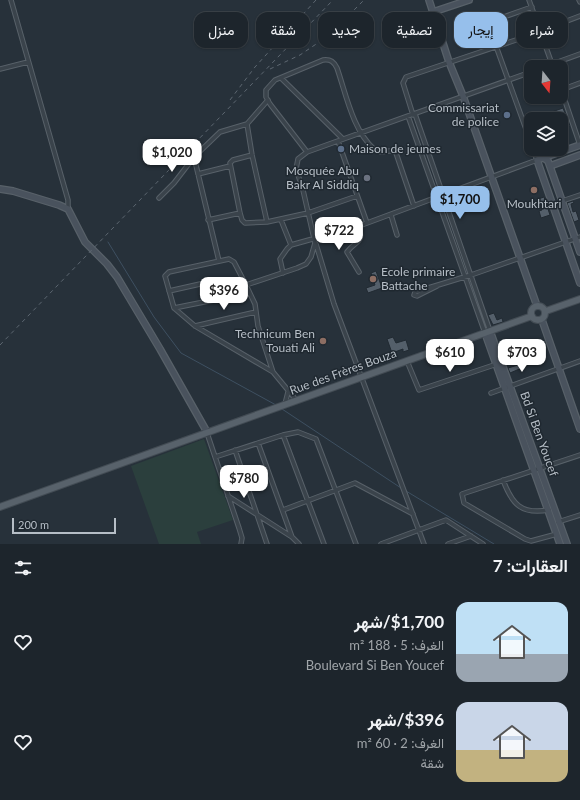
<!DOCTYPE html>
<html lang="ar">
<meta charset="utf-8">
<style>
:root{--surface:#1d252c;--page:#2a3138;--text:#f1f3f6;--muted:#a0a5a9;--line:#3b4248;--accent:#96bfeb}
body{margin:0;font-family:Lato,Vazirmatn,sans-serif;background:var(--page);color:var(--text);direction:rtl;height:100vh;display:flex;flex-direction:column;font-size:15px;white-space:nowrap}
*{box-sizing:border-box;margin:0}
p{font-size:13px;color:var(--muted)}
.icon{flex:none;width:22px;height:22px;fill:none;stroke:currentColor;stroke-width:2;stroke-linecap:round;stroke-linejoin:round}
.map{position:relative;height:544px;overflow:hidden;direction:ltr}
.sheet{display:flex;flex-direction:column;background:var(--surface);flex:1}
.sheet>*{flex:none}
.hud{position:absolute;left:12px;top:12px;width:556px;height:36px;direction:rtl;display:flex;gap:8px}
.needle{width:26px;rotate:163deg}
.tools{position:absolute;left:524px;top:60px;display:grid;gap:8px}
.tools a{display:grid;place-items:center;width:44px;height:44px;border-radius:8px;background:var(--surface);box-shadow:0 1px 3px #0004,0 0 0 1px var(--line);font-size:20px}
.scale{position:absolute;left:12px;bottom:10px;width:104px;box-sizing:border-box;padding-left:4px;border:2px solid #b6bec6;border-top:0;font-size:11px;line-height:14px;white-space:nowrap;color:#b6bec6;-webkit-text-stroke:3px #1f2830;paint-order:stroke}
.price{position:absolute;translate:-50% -34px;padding:0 9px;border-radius:8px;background:#fff;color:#222;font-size:13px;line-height:26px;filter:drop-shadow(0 1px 2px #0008)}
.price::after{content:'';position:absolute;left:50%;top:24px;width:12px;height:9px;margin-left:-6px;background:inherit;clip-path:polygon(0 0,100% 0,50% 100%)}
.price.selected{background:var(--accent);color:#111}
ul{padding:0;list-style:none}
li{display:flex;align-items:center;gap:12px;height:100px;padding:0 12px}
li span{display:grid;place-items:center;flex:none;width:112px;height:80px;border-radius:12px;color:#555}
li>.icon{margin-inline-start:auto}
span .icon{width:48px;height:48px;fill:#fffc;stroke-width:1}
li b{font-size:17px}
h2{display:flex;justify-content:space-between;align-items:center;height:48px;padding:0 12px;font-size:17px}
.pill{padding:0 14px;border-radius:12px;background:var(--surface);box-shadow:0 1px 3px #0004,0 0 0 1px var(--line);font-size:14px;line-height:36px}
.pill.selected{background:var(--accent);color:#111}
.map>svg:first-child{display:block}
.green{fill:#2b3f3d}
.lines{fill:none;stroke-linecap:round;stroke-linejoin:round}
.stream{stroke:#3e5061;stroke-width:1}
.building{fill:#545f6a;stroke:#212a32}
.street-casing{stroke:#586169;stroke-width:5.5}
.secondary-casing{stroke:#586169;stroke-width:8}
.primary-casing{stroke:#434c54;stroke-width:8}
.street{stroke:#3a434b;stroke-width:3.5}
.secondary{stroke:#49525d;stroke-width:5.5}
.primary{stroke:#58626b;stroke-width:6}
.rail{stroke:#5d6771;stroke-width:1;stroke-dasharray:4 4;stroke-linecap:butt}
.service-dot{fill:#5c6f8a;stroke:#1f2830;stroke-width:1.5}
.worship-dot{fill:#6b7280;stroke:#1f2830;stroke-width:1.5}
.education-dot{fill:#8d6e63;stroke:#1f2830;stroke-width:1.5}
.labels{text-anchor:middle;stroke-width:3;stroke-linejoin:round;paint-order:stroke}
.poi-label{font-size:12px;fill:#b6bec6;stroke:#1f2830;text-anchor:end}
.street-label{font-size:12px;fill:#b6bec6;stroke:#1f2830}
</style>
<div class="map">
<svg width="580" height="544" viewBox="0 0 580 544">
<rect width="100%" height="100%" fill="#27313a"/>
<path class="green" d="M204,439L233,520L197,532L201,544H159L131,466Z"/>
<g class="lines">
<path class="stream" d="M108,242L154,317L181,353L276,405
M282,409L401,488
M406,491L494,544"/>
</g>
<path class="building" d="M563,108L570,126L561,130V119H551L549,113Z
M544,197L550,215L541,218L539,211L542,210L538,199Z
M573,201L574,203L571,204L573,212L576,211L579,220L574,222L567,203Z
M376,271L382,288L368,293L366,288L375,285L371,273Z
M494,313L497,320L502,318L503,322L493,325L488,315Z
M393,337L396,343L406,340L409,350L403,352V349L392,353L387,339Z
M528,362L529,365L510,373L508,368Z"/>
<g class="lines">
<g class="street-casing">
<path id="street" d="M11,0L68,200V209
M529,0L553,67
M579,0L580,2
M498,19L532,7
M496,46L531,143
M544,67L580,54
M0,69L28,62
M281,78L343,139
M561,89L580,145
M561,90L580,83
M415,114L490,331
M413,115L403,83L406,77L519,39L580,16
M408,116L485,333
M247,124L268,100
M338,141L367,223
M307,152L270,104L266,97V90L275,80L323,60C331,59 334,62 337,68C346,94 353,131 374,149C382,156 390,147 396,153L414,206
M252,155L233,160L230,163L240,213L242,220L245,223L267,222
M198,174L230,166
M159,198L174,183L194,157
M562,201L580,195
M391,215L397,235
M208,220L240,213
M281,220L291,245
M359,226C364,244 356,240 347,252L359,272
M316,244L334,304L424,544
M219,261L194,157L220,132L247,124L252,155L267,222L308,213L357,196
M283,273L280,259L287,249L291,245L359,226L537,160L533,149
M246,285L234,262L229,259L169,272L165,276L174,308L195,326L273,372
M437,286L417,296L414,295L415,292L471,275L580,237
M169,291L209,282
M174,308L249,293
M195,326L256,312
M407,361L419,390L497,364
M491,393L580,361
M296,400L273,372L258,326L255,304L246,285L297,268L306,264L311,257L315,243L303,190L296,169L298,159L307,152L531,72
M285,404L288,392
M207,433L239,528L242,538L241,544
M283,435L324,544
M258,443L292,537
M235,450L267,544
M215,457L283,435L298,432L316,439L356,544
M503,480C512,504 521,515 549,510
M228,496L292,537L299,544
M283,510L355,483L413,514
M558,522L580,515
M557,534L531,541L525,539L464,503L462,494L580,455
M381,544L446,520L483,544
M448,544L471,536"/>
</g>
<g class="secondary-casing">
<path id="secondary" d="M429,0L449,62L463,96L537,306
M433,12L469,0
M580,145L537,160L580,283
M544,158L548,161L580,252
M550,166L580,155
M0,189L13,191L59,205L68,209L85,242L107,264L117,277L160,349L207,432
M542,320L580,429
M490,331L567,544
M485,333L560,544"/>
</g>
<g class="primary-casing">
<path id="primary" d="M531 313a7 7 0 1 1 14 0a7 7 0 1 1-14 0Z
M546,311L580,299
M0,507L532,316"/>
</g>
<use href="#street" class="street"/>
<use href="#secondary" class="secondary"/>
<use href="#primary" class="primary"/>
<path class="rail" d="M270,69L300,55L328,36L364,0
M230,100L255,67L316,0
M0,345L333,0"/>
</g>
<g class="service-dot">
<circle cx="507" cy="115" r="4"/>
<circle cx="341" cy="149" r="4"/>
</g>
<circle class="worship-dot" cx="367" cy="178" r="4"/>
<g class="education-dot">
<circle cx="534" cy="190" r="4"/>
<circle cx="373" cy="279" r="4"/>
<circle cx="323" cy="341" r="4"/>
</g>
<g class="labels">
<g class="poi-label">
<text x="499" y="112">Commissariat<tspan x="499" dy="14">de police</tspan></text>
<text x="349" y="153" text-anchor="start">Maison de jeunes</text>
<text x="359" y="175">Mosquée Abu<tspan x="359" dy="14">Bakr Al Siddiq</tspan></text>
<text x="534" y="208" text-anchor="middle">Moukhtari</text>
<text x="381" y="276" text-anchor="start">Ecole primaire<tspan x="381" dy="14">Battache</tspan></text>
<text x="315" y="338">Technicum Ben<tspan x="315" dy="14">Touati Ali</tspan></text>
</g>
<g class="street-label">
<text transform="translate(343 372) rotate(-20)" y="4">Rue des Frères Bouza</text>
<text transform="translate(539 434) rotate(70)" y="4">Bd Si Ben Youcef</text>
</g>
</g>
</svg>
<div class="tools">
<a><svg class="needle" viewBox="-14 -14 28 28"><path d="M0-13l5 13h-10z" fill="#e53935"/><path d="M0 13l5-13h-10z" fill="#a0a5a9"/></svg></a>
<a><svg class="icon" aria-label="layers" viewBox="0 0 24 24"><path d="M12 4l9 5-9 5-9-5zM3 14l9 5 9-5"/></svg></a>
</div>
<div class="scale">200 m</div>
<b class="price" style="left:172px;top:173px">$1,020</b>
<b class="price selected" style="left:460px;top:220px">$1,700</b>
<b class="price" style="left:339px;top:251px">$722</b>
<b class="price" style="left:224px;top:311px">$396</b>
<b class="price" style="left:450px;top:373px">$610</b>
<b class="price" style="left:522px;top:373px">$703</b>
<b class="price" style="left:244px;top:499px">$780</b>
<div class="hud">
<a class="pill">شراء</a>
<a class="pill selected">إيجار</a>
<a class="pill">تصفية</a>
<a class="pill">جديد</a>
<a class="pill">شقة</a>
<a class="pill">منزل</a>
</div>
</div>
<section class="sheet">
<h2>العقارات: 7<svg class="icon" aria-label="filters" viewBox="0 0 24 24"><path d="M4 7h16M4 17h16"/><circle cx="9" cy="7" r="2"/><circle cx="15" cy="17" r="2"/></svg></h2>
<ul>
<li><span style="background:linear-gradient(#bfe0f5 65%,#9aa5b1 0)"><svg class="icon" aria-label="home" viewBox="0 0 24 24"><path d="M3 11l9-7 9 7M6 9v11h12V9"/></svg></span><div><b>$1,700/شهر</b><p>الغرف: 5 · 188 m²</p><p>Boulevard Si Ben Youcef</p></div><svg class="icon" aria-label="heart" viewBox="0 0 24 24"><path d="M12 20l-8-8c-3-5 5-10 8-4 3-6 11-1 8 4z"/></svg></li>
<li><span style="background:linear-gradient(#c9d6e8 60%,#c2b280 0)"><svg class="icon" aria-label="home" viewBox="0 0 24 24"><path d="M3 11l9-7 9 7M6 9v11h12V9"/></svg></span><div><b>$396/شهر</b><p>الغرف: 2 · 60 m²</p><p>شقة</p></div><svg class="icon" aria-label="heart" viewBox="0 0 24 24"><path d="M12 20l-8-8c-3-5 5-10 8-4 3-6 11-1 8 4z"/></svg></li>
</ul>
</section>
